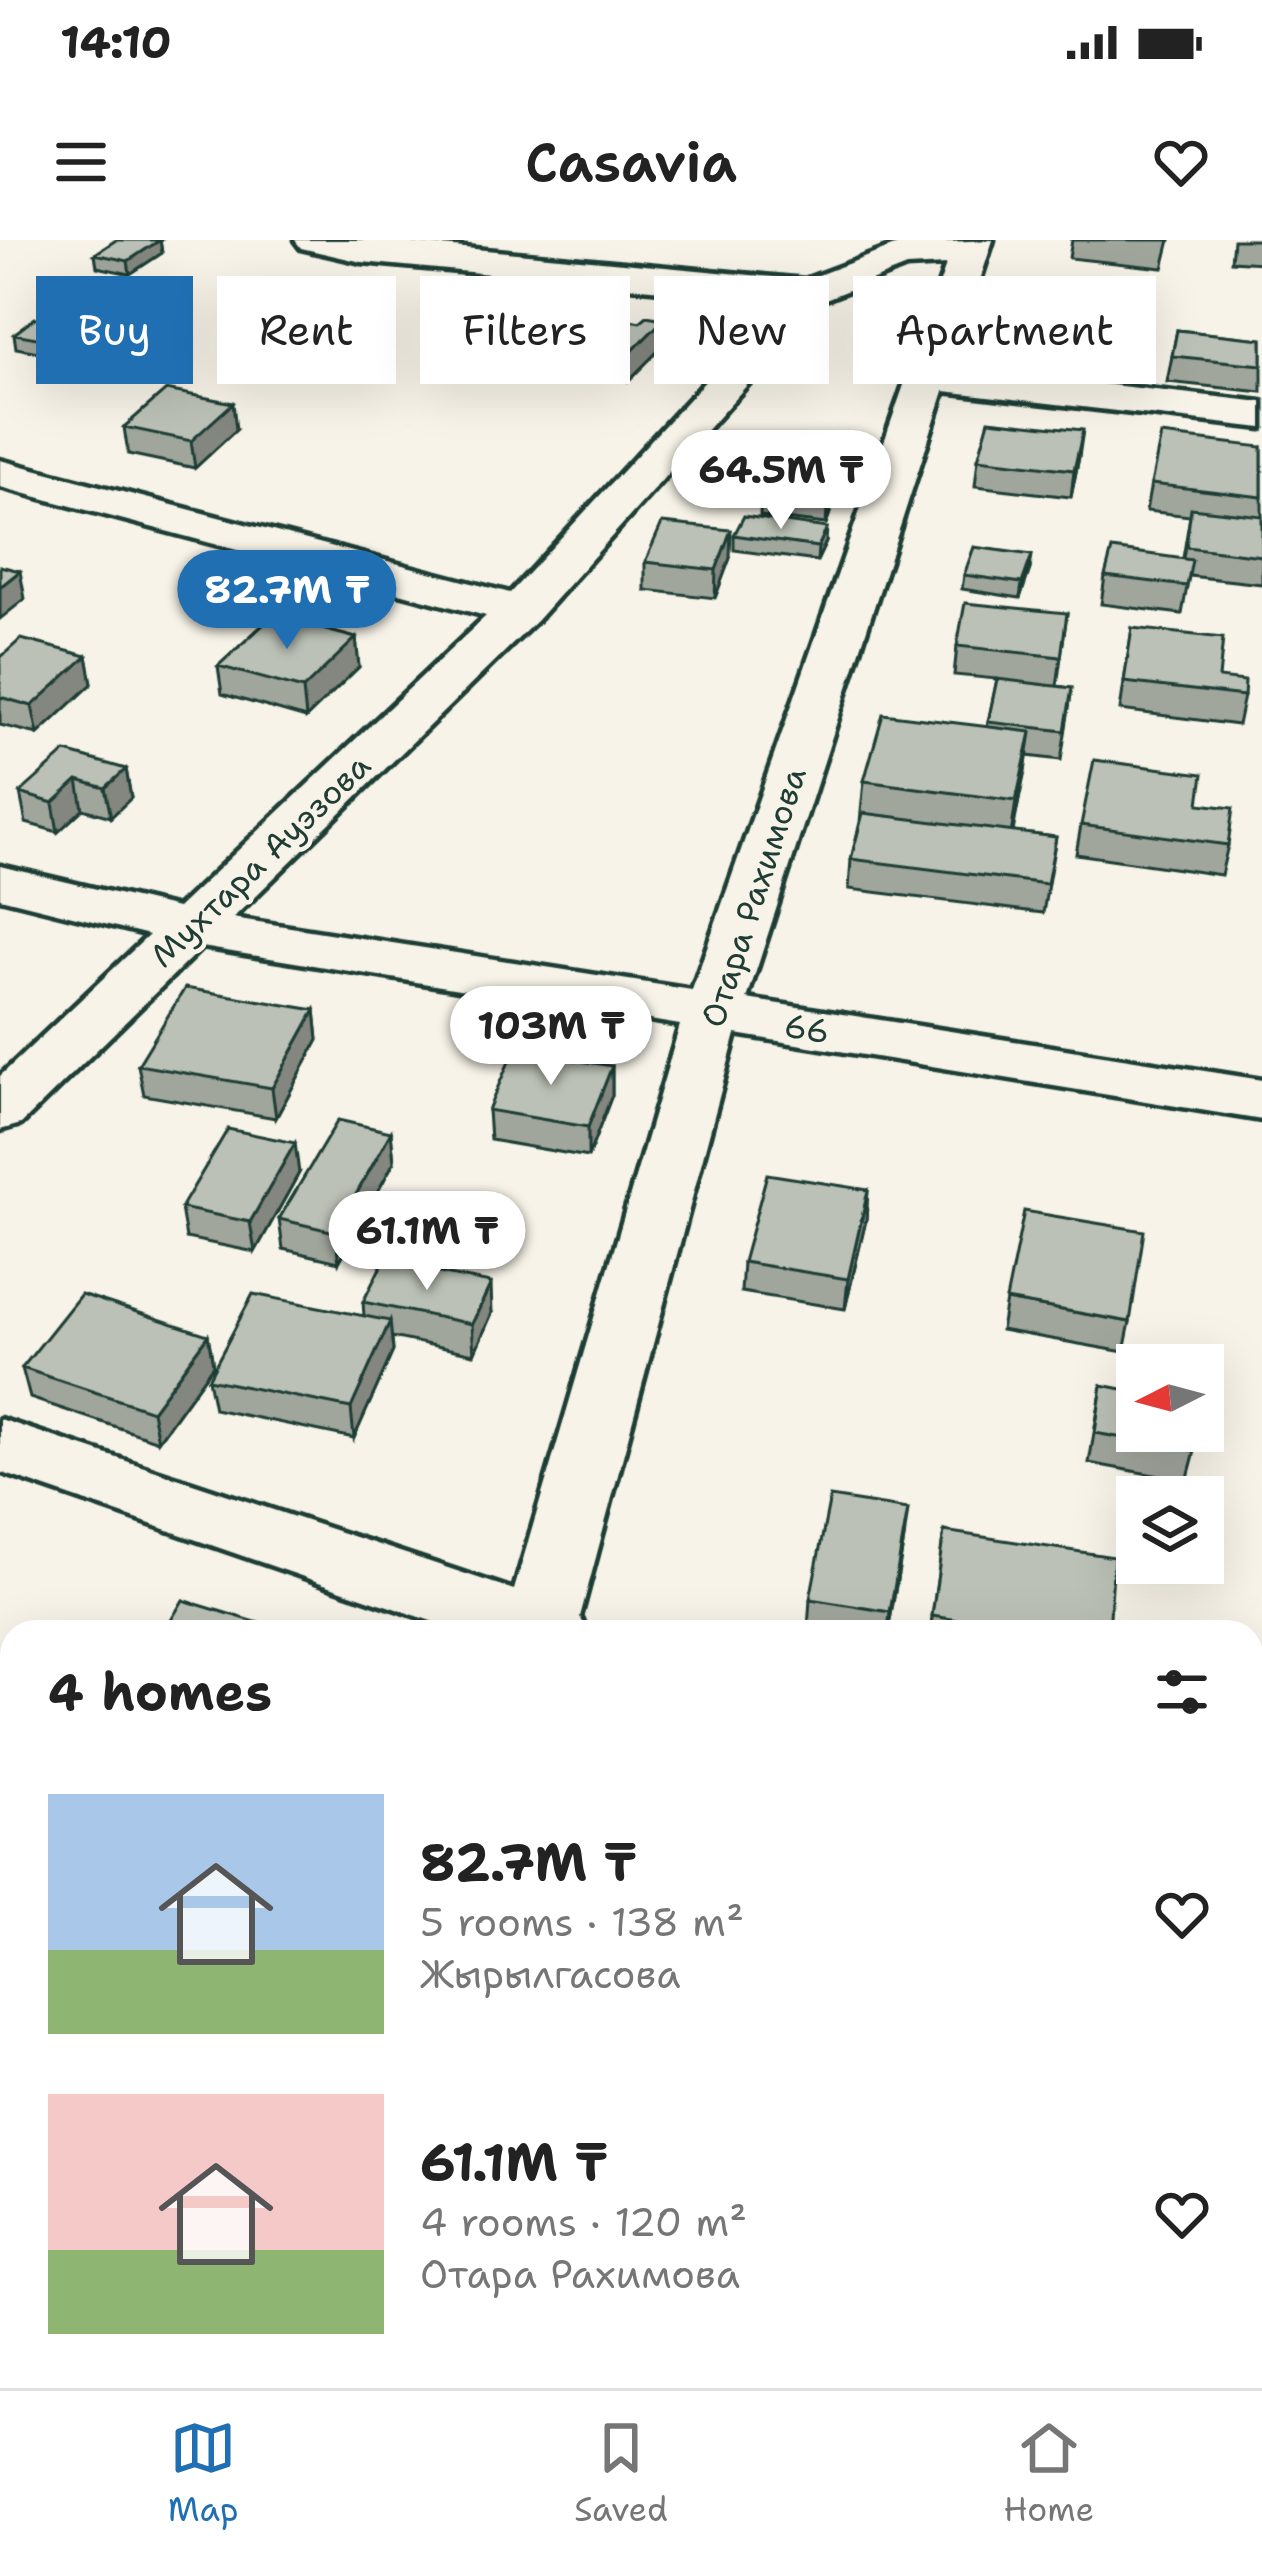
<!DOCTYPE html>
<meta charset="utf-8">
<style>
:root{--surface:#fff;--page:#f2f2f2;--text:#222;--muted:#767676;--line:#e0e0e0;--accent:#1f6fb2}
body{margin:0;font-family:"Shantell Sans",sans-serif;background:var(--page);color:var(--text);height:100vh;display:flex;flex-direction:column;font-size:45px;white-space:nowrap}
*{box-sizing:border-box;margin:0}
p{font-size:39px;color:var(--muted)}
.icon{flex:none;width:66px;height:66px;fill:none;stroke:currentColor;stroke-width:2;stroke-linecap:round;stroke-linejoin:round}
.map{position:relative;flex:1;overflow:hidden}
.details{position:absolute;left:0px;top:1380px;width:1263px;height:768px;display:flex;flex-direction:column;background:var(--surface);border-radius:36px 36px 0 0;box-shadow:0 12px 48px #0002}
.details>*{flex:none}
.hud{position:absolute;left:36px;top:36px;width:1191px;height:108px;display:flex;gap:24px}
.needle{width:78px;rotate:264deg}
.controls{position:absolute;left:1116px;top:1104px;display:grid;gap:24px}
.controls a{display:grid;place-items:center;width:108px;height:108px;border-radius:0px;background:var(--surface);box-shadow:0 12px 48px #0002;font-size:60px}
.price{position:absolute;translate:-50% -102px;padding:0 27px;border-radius:42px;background:#fff;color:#222;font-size:39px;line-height:78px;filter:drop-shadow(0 3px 6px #0008)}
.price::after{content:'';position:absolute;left:50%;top:72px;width:36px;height:27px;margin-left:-18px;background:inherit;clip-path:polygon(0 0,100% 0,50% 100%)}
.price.active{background:var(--accent);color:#fff}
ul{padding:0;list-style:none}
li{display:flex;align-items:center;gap:36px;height:300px;padding:0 48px}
li span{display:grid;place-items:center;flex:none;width:336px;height:240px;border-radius:0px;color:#555}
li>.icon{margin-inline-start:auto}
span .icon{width:144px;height:144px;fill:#fffc;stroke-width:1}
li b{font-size:51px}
h2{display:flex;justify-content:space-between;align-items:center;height:144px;padding:0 48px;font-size:51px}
.chip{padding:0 42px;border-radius:0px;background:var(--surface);box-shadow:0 12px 48px #0002;font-size:42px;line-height:108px}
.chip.active{background:var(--accent);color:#fff}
.status{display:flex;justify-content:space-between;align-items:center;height:84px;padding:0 60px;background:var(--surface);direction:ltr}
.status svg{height:33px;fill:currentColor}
header{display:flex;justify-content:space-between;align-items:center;height:156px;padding:0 48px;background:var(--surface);font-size:54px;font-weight:600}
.tab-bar{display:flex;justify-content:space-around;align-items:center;height:168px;border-top:3px solid var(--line);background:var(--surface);font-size:33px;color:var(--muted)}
.tab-bar a{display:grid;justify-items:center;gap:6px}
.tab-bar .active{color:var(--accent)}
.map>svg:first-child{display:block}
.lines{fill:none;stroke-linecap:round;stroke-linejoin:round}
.minor-casing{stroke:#1f3d34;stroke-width:9}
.minor{fill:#f7f3e8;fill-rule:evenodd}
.wall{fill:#a1a69d;stroke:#1f3d34;stroke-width:3}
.shaded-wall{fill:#83877f;stroke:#1f3d34;stroke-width:3}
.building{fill:#bbc1b6;stroke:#1f3d34;stroke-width:3}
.labels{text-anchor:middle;stroke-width:9;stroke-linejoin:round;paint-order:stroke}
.street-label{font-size:33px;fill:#1f3d34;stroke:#f7f3e8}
</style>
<div class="status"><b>14:10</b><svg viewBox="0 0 49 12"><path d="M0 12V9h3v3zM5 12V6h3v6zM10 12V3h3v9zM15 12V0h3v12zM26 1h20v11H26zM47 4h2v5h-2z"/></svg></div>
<header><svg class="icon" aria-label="menu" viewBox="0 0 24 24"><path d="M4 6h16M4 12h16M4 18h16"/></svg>Casavia<svg class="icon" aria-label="heart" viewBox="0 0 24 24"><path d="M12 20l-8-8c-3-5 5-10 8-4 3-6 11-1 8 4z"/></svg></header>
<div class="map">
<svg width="1262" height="2148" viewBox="0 0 1262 2148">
<rect width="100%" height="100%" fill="#f7f3e8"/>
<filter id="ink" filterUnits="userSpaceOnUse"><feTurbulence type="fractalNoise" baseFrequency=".00833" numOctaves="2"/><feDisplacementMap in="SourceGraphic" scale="24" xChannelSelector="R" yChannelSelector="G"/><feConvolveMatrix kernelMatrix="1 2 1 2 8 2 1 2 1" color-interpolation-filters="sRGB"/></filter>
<g filter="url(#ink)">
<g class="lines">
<g class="minor-casing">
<path id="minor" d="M295,0H378L805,40L900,4L993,0L952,127L1262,162V188L944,151L747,759L1262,840V880L736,794L580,1377L588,1392H463L0,1232V1179L514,1350L680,785L202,707L21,884L0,890V836L149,695L0,658V626L177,668L486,376L0,247V220L510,353L779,61L362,22L301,8ZM946,25L692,750L233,678L537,380L823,60L906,27Z
M1251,1483L1262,1485V1551L1251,1549Z
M1262,1650V1882L1251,1886V1655Z
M1251,2098L1262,2102V2148H1183L1184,2136H1251Z
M250,2136H344L340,2148H246Z"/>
</g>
<use href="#minor" class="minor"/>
</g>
<path class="wall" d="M160,0L162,13L130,34L97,27L95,14Z
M1072,0H1170L1163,28L1069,18Z
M1233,0H1262V23L1231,21Z
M437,72L513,82L486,107L438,98Z
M664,79V105L629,140L540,121L539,95Z
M84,86L86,100L66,117L16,108L14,94Z
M1177,90L1262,99V152L1167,142Z
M287,117L332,121L315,136L288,131Z
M124,187L236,190L195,228L128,214Z
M1262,207V344L1189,336L1182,374L1101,364L1105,336L1183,318L1190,276L1146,271L1151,244Z
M1079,217L1071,257L975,246L978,219Z
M841,218L840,245L826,284L760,276L761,249Z
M734,295L826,302L817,321L734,310Z
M730,318L715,358L645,350V322Z
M1030,329L1020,358L962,349L964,335Z
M316,335L318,349L287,380L356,398L359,427L306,478L222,454L218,426L272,376L246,370L244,355Z
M1067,373L1057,446L1072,448L1061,520L1027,516L1013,592L1056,597L1043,673L849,649L851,619L860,582L864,541L987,487L997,439L954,435L957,406Z
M1132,388L1244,456L1238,485L1120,470Z
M87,416L92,444L38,494L0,485V418Z
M126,529L131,558L111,577L83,569L58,592L26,583L20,553Z
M1199,564L1228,605L1221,635L1076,614L1081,585Z
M315,770L318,800L276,878L144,855L138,825Z
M612,826V855L588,917L490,900L488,870Z
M391,892L394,922L339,1022L283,1009L279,979Z
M299,933L255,1012L186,998L181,968Z
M868,950L866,980L845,1069L741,1052L743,1022Z
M1006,1060L1130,1082L1124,1112L1001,1090Z
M363,1062L492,1073L474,1114L392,1097L393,1111L354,1198L214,1169L208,1139L364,1076Z
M208,1095L213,1125L158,1201L30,1158L22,1128Z
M1102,1145L1195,1211L1187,1241L1089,1223Z
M944,1291L1109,1392H930Z
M904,1299L888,1392H829L808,1388L810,1359Z
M0,1527L12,1530V1640L0,1637Z"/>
<path class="shaded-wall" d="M160,0L162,13L130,34L128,21Z
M512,56L513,82L486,107L484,81Z
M664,79V105L629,140V114Z
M84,86L86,100L66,117L64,103Z
M330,107L332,121L315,136L314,123Z
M233,163L236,190L195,228L191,201Z
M1083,190L1079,217L1071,257L1074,230Z
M841,218L840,245L826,284L828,256Z
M827,288L826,302L817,321L818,307Z
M731,290L730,318L715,358L716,330Z
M1032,315L1030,329L1020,358L1022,343Z
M20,331L25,359L0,379V347Z
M316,335L318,349L287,380L285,365Z
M356,398L359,427L306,478L303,449Z
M87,416L92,444L38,494L32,466Z
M1031,492L1025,532L1010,602L1016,561Z
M126,529L131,558L111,577L105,548Z
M78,540L83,569L58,592L53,563Z
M315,770L318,800L276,878L272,848Z
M612,826V855L588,917V887Z
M391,892L394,922L339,1022L335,992Z
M295,903L299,933L255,1012L250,982Z
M868,950L866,980L845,1069L848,1039Z
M491,1043L492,1073L474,1114L472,1084Z
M390,1081L393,1111L354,1198L351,1168Z
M208,1095L213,1125L158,1201L152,1171Z
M908,1269L904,1299L888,1392L890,1372Z
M175,2136H189L190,2139L187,2148H171Z"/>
<path class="building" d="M116,0H160L128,21L95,14Z
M465,47L512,56L484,81L437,72Z
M569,67L640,82L647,76L664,79L629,114L539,95Z
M35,78L84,86L64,103L14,94Z
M1177,90L1262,99V125L1172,116Z
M303,102L330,107L314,123L287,117Z
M166,150L233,163L191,201L124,187Z
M989,180L1083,190L1074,230L978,219Z
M1161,195L1262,207V257L1151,244Z
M776,211L841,218L828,256L761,249Z
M1191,268L1262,276V316L1186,307Z
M744,276L827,288L818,307L734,295Z
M662,283L731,290L716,330L645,322Z
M974,307L1032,315L1022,343L964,335Z
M1112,309L1192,320L1187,346L1105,336Z
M0,326L20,331L0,347Z
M276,326L316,335L285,365L244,355Z
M965,363L1067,373L1061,417L957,406Z
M273,376L356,398L303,449L218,426Z
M1132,388L1223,398L1219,438L1245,441L1244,456L1124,442Z
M21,399L87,416L32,466L0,457V418Z
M997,439L1072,448L1065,491L988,482Z
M883,474L1031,492L1016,561L864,541Z
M66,512L126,529L105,548L78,540L53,563L20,553Z
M1094,520L1203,534L1199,564L1233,568L1228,605L1081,585Z
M863,573L1056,597L1047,644L851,619Z
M185,748L315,770L272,848L138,825Z
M514,810L612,826L588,887L488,870Z
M338,880L391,892L335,992L279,979Z
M228,889L295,903L250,982L181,968Z
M767,934L868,950L848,1039L743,1022Z
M1024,971L1144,991L1130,1082L1006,1060Z
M383,1022L491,1043L472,1084L363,1062Z
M81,1054L208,1095L152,1171L22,1128Z
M253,1054L390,1081L351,1168L208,1139Z
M1102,1145L1137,1152V1191H1197L1195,1211L1095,1193Z
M830,1257L908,1269L890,1372L810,1359Z
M944,1291L1114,1317L1109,1392H1039L932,1376Z
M183,1360L289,1392H164Z
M0,1527L12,1530V1605L8,1614L0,1612Z
M12,2128V2136H175L171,2148H4Z
M622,2136H703L701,2148H620Z
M1028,2136H1090L1140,2148H1027Z"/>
</g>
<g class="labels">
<g class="street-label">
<text transform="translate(260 620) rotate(-44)" y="12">Мухтара Ауэзова</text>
<text transform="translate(753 657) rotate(-72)" y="12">Отара Рахимова</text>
<text transform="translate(807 788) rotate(9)" y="12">66</text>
</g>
</g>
</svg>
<div class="controls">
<a><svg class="needle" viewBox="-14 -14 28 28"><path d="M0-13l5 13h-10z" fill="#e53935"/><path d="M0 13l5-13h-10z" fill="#767676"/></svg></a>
<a><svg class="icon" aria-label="layers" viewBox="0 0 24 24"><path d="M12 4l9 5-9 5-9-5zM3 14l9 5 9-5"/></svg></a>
</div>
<b class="price" style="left:781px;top:292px">64.5M ₸</b>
<b class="price active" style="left:287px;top:412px">82.7M ₸</b>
<b class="price" style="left:551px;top:848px">103M ₸</b>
<b class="price" style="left:427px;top:1053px">61.1M ₸</b>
<div class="hud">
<a class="chip active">Buy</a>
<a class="chip">Rent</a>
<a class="chip">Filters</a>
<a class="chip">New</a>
<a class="chip">Apartment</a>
</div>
<section class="details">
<h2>4 homes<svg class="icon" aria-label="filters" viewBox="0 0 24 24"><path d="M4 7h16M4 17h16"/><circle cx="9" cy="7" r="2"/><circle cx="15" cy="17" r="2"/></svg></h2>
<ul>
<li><span style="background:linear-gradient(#a9c7e8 65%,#8fb573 0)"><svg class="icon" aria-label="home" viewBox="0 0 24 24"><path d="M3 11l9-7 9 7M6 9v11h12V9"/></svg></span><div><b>82.7M ₸</b><p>5 rooms · 138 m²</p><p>Жырылгасова</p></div><svg class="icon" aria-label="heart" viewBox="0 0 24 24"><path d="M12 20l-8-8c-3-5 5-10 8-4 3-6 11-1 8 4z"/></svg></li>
<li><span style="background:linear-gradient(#f6c9c9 65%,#8fb573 0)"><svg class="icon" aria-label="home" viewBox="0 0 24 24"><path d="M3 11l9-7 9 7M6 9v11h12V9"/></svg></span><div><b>61.1M ₸</b><p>4 rooms · 120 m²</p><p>Отара Рахимова</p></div><svg class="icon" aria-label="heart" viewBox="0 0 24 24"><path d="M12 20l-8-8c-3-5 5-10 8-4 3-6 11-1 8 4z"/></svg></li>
</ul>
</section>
</div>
<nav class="tab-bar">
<a class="active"><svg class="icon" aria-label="map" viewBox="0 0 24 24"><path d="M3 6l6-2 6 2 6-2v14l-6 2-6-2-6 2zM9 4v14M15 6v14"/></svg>Map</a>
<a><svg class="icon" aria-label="saved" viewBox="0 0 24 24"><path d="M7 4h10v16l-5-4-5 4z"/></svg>Saved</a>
<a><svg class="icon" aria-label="home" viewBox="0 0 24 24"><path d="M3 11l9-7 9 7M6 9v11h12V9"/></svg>Home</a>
</nav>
